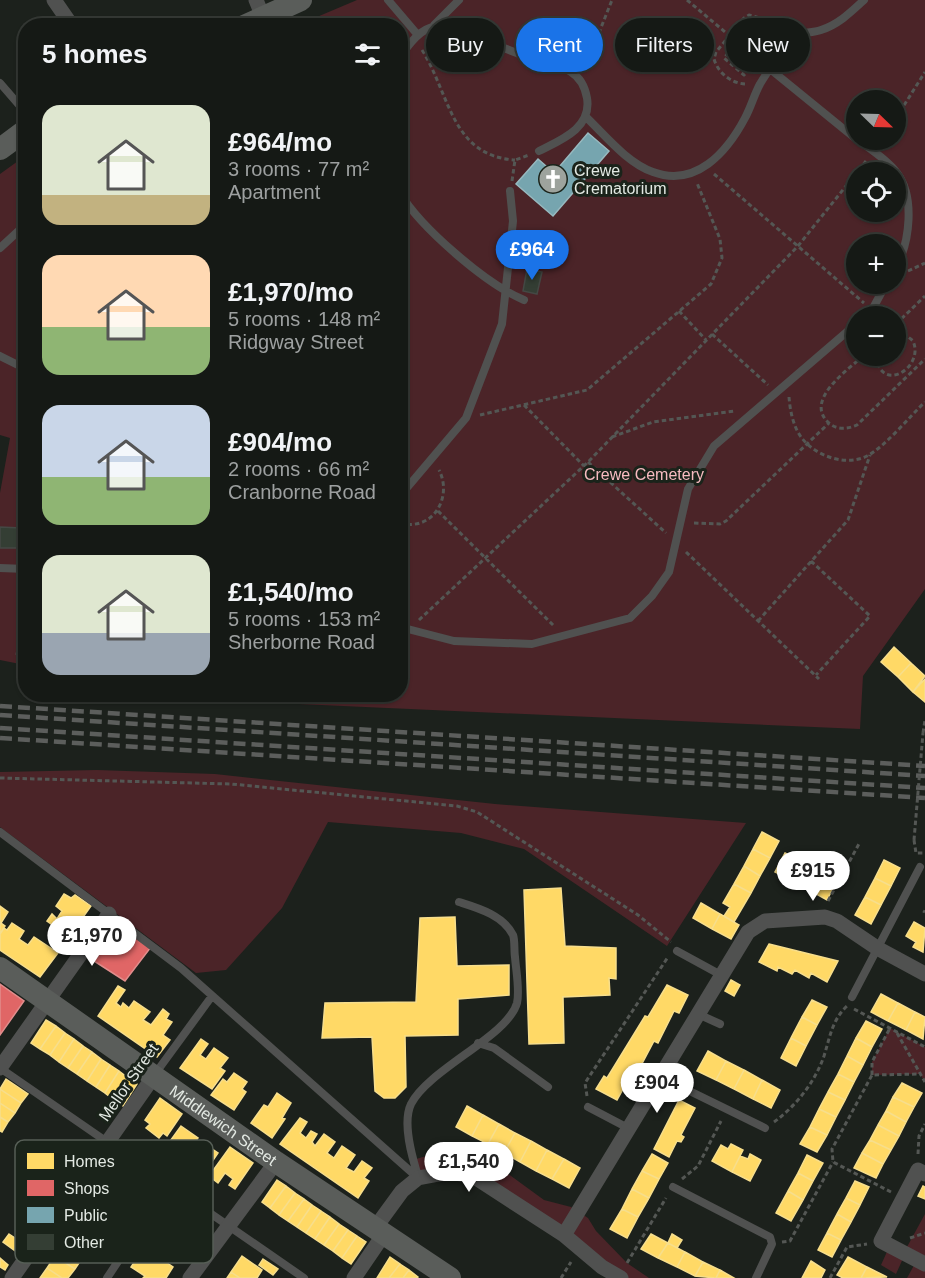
<!DOCTYPE html>
<meta charset="utf-8">
<style>
:root{--surface:#151915;--page:#222622;--text:#f1f3f6;--muted:#9da0a0;--line:#343834;--accent:#1a73e8}
body{margin:0;font-family:Arial,sans-serif;background:var(--page);color:var(--text);height:100vh;display:flex;flex-direction:column;font-size:22px;white-space:nowrap}
*{box-sizing:border-box;margin:0}
p{font-size:20px;color:var(--muted)}
.icon{flex:none;width:33px;height:33px;fill:none;stroke:currentColor;stroke-width:2;stroke-linecap:round;stroke-linejoin:round}
.map{position:relative;flex:1;overflow:hidden}
.sheet{position:absolute;left:18px;top:18px;width:390px;height:684px;display:flex;flex-direction:column;background:var(--surface);border-radius:24px;box-shadow:0 2px 4px #0004,0 0 0 2px var(--line)}
.sheet>*{flex:none}
.guide{position:absolute;left:426px;top:18px;width:408px;height:54px;display:flex;gap:12px}
.needle{width:39px;rotate:113deg}
.tools{position:absolute;left:846px;top:90px;display:grid;gap:12px}
.tools a{display:grid;place-items:center;width:60px;height:60px;border-radius:50%;background:var(--surface);box-shadow:0 2px 4px #0004,0 0 0 2px var(--line);font-size:30px}
.price{position:absolute;translate:-50% -51px;padding:0 14px;border-radius:21px;background:#fff;color:#222;font-size:20px;line-height:39px;filter:drop-shadow(0 2px 3px #0008)}
.price::after{content:'';position:absolute;left:50%;top:36px;width:18px;height:14px;margin-left:-9px;background:inherit;clip-path:polygon(0 0,100% 0,50% 100%)}
.price.current{background:var(--accent);color:#fff}
ul{padding:0;list-style:none}
li{display:flex;align-items:center;gap:18px;height:150px;padding:0 24px}
li span{display:grid;place-items:center;flex:none;width:168px;height:120px;border-radius:18px;color:#555}
li>.icon{margin-inline-start:auto}
span .icon{width:72px;height:72px;fill:#fffc;stroke-width:1}
li b{font-size:26px}
h2{display:flex;justify-content:space-between;align-items:center;height:72px;padding:0 24px;font-size:26px}
.tag{padding:0 21px;border-radius:27px;background:var(--surface);box-shadow:0 2px 4px #0004,0 0 0 2px var(--line);font-size:21px;line-height:54px}
.tag.current{background:var(--accent);color:#fff}
.map>svg:first-child{display:block}
.green{fill:#4b2428;fill-rule:evenodd}
.homes{fill:#ffd966;stroke:#f7de8c;stroke-width:1.5}
.shops{fill:#e06666;stroke:#e18d8c;stroke-width:1.5}
.public{fill:#76a5af;stroke:#97b9bf;stroke-width:1.5}
.building{fill:#343e34;stroke:#444844;stroke-width:1.5}
.lines{fill:none;stroke-linecap:round;stroke-linejoin:round}
.path{stroke:#545754;stroke-width:3;stroke-dasharray:4.5 3;stroke-linecap:butt}
.lane{stroke:#505150;stroke-width:8}
.street{stroke:#505150;stroke-width:15}
.secondary{stroke:#5a5d5a;stroke-width:22}
.rail{stroke:#5c5e5c;stroke-width:4.5;stroke-dasharray:12 6;stroke-linecap:butt}
.path-bridge{stroke:#545754;stroke-width:3;stroke-dasharray:4.5 3;stroke-linecap:butt}
.labels{text-anchor:middle;stroke-width:6;stroke-linejoin:round;paint-order:stroke}
.poi-label{font-size:16px;fill:#e3e9e3;stroke:#1a231a;text-anchor:start}
.park-label{font-size:16px;fill:#f7bbc0;stroke:#1a231a}
.street-label{font-size:16px;fill:#e3e9e3;stroke:#1a231a}
.key{fill:#1a231a;stroke:#565e56;stroke-width:1.5}
.key-label{font-size:16px;fill:#e3e9e3}
</style>
<div class="map">
<svg width="925" height="1278" viewBox="0 0 925 1278">
<rect width="100%" height="100%" fill="#1c211c"/>
<path class="green" d="M357,0H925V589L863,676L860,729L210,700L179,695L400,694V26L298,25ZM856,100H896V140H856ZM856,172H896V212H856ZM856,244H896V284H856ZM856,316H896V356H856Z
M25,156V665L0,660V493L10,438L0,435V174Z
M97,770L215,774L495,804L746,823L667,946L524,849L461,833L328,822L282,908L226,970L196,973L0,827V772Z
M890,1028L925,1047V1082L920,1074L872,1075V1062Z
M442,1151L471,1153L489,1160L544,1200L571,1207L588,1218L596,1231L627,1263L649,1278H621L473,1176L418,1178L413,1160Z
M925,1214V1256L907,1247Z
M890,1245L905,1254L896,1274L881,1265Z
M917,1260L925,1264V1278H907Z"/>
<path class="homes" d="M894,647L911,663L898,677L881,662Z
M911,663L925,676L913,692L898,677Z
M925,679V702L913,692Z
M762,832L779,841L770,858L753,849Z
M753,849L770,858L760,876L744,866Z
M785,853L802,862L792,881L775,872Z
M884,860L900,868L891,886L875,878Z
M802,862L820,871L809,890L792,881Z
M744,866L760,876L751,893L734,884Z
M820,871L837,880L827,900L809,890Z
M875,878L891,886L881,905L865,897Z
M734,884L751,893L734,922L724,916L730,907L723,903Z
M561,888L565,946L616,948V979L609,978L610,995L563,997L564,1043L529,1044L524,890Z
M64,894L71,898L75,895L91,906L69,937L47,921L52,914L57,919L62,911L56,906Z
M865,897L881,905L871,924L855,915Z
M701,903L720,914L712,929L693,918Z
M0,906L8,912L1,923L5,926L0,934Z
M720,914L739,925L731,939L712,929Z
M455,917L457,966L509,965V995L458,999V1035L405,1036L406,1087L395,1098H384L375,1091L372,1037L322,1038L325,1003L416,1002L420,918Z
M914,922L925,928L923,952L913,947L916,942L906,936Z
M12,923L24,931L19,939L28,945L34,937L58,953L40,977L0,950V934L4,928L7,930Z
M769,944L838,961L827,982L811,973L809,978L795,970L792,974L778,967L777,971L759,962Z
M731,980L740,985L734,996L725,991Z
M667,985L688,995L679,1013L674,1011L658,1043L654,1041L636,1075L632,1073L617,1100L596,1089L604,1076L607,1078L645,1016L648,1017Z
M118,986L125,990L116,1003L121,1007L123,1003L129,1008L134,1001L150,1012L143,1020L151,1025L163,1009L169,1014L166,1019L172,1022L163,1035L170,1040L157,1057L98,1016Z
M881,994L898,1003L888,1021L871,1012Z
M812,1000L827,1007L817,1025L802,1017Z
M898,1003L915,1012L906,1030L888,1021Z
M915,1012L925,1017L923,1039L906,1030Z
M802,1017L817,1025L806,1046L791,1038Z
M46,1020L56,1026L40,1049L31,1043Z
M866,1021L882,1029L872,1047L856,1038Z
M56,1026L65,1033L50,1055L40,1049Z
M65,1033L74,1039L59,1062L50,1055Z
M791,1038L806,1046L796,1066L781,1058Z
M856,1038L872,1047L863,1065L847,1056Z
M74,1039L83,1046L68,1068L59,1062Z
M201,1039L208,1044L200,1055L206,1059L214,1048L228,1058L220,1068L225,1071L212,1089L180,1068Z
M83,1046L92,1052L77,1074L68,1068Z
M708,1051L726,1061L716,1080L697,1071Z
M92,1052L101,1059L87,1081L77,1074Z
M847,1056L863,1065L854,1082L838,1074Z
M101,1059L110,1065L96,1087L87,1081Z
M726,1061L744,1070L734,1089L716,1080Z
M110,1065L119,1071L105,1093L96,1087Z
M744,1070L762,1080L753,1099L734,1089Z
M119,1071L128,1078L114,1100L105,1093Z
M234,1073L247,1082L242,1089L246,1092L234,1110L211,1095L223,1079L227,1082Z
M838,1074L854,1082L845,1100L828,1092Z
M128,1078L137,1084L123,1106L114,1100Z
M6,1079L28,1094L21,1103L0,1089Z
M762,1080L780,1090L771,1108L753,1099Z
M902,1083L922,1093L914,1107L893,1097Z
M0,1089L21,1103L15,1113L0,1103Z
M828,1092L845,1100L836,1117L819,1109Z
M277,1093L291,1103L282,1118L285,1119L272,1138L251,1123L264,1105L268,1107Z
M893,1097L914,1107L906,1122L886,1111Z
M160,1098L182,1114L167,1136L163,1133L159,1138L146,1128L150,1124L145,1120Z
M679,1100L695,1108L681,1135L684,1137L681,1142L677,1141L669,1157L654,1149Z
M0,1103L15,1113L8,1122L0,1117Z
M467,1106L483,1115L472,1136L456,1127Z
M819,1109L836,1117L827,1135L810,1127Z
M886,1111L906,1122L899,1136L878,1125Z
M483,1115L499,1124L488,1144L472,1136Z
M0,1117L8,1122L2,1132L0,1131Z
M300,1118L307,1122L300,1133L306,1138L311,1131L317,1134L312,1142L315,1146L324,1134L335,1142L327,1153L334,1158L342,1146L355,1155L346,1168L354,1172L362,1161L372,1168L364,1178L369,1181L358,1198L280,1144Z
M499,1124L515,1133L504,1153L488,1144Z
M878,1125L899,1136L891,1150L870,1140Z
M181,1126L198,1138L182,1161L165,1148Z
M810,1127L827,1135L817,1152L800,1144Z
M515,1133L531,1141L520,1162L504,1153Z
M870,1140L891,1150L883,1164L862,1153Z
M531,1141L547,1150L536,1171L520,1162Z
M202,1142L218,1153L203,1175L186,1164Z
M731,1144L743,1150L732,1172L712,1161L721,1145L728,1149Z
M230,1147L253,1163L235,1189L229,1185L233,1179L225,1173L218,1183L209,1176Z
M547,1150L564,1159L552,1179L536,1171Z
M862,1153L883,1164L876,1178L854,1168Z
M652,1154L668,1163L659,1179L642,1171Z
M750,1154L761,1160L750,1181L732,1172L740,1156L748,1159Z
M807,1155L823,1163L813,1181L798,1173Z
M564,1159L580,1168L569,1188L552,1179Z
M642,1171L659,1179L649,1198L632,1189Z
M798,1173L813,1181L803,1200L788,1191Z
M277,1180L286,1186L270,1208L262,1202Z
M855,1181L869,1187L860,1205L846,1198Z
M286,1186L295,1193L279,1215L270,1208Z
M923,1186L925,1187V1199L918,1196Z
M632,1189L649,1198L638,1217L622,1209Z
M788,1191L803,1200L791,1221L776,1213Z
M295,1193L304,1199L288,1221L279,1215Z
M846,1198L860,1205L851,1222L837,1214Z
M304,1199L312,1205L297,1227L288,1221Z
M312,1205L321,1211L306,1233L297,1227Z
M622,1209L638,1217L627,1238L610,1229Z
M321,1211L330,1217L315,1239L306,1233Z
M837,1214L851,1222L841,1240L827,1233Z
M330,1217L339,1224L324,1245L315,1239Z
M339,1224L348,1230L333,1251L324,1245Z
M348,1230L357,1236L342,1258L333,1251Z
M827,1233L841,1240L832,1257L818,1250Z
M9,1234L24,1244L18,1253L3,1242Z
M651,1234L668,1243L658,1258L641,1249Z
M672,1234L682,1240L677,1248L668,1243Z
M357,1236L366,1242L351,1264L342,1258Z
M668,1243L685,1252L677,1267L658,1258Z
M64,1244L83,1257L75,1269L55,1256Z
M141,1252L155,1260L157,1256L173,1267L166,1278H143L145,1276L131,1267Z
M685,1252L703,1262L695,1276L677,1267Z
M55,1256L75,1269L68,1278H62L47,1268Z
M242,1256L262,1270L257,1278H240L231,1272Z
M390,1257L400,1264L389,1278H377Z
M848,1257L867,1267L861,1278H843L837,1275Z
M0,1258L8,1265L5,1270L0,1267Z
M263,1259L278,1269L273,1275L259,1265Z
M811,1261L825,1270L821,1278H802Z
M703,1262L720,1270L716,1278L695,1276Z
M400,1264L409,1270L403,1278H389Z
M867,1267L887,1277L861,1278Z
M47,1268L62,1278H40Z
M409,1270L418,1277L417,1278H403Z
M720,1270L734,1278H716Z
M231,1272L240,1278H227Z"/>
<path class="shops" d="M120,927L151,947L125,981L94,961Z
M0,984L24,1001L0,1035Z"/>
<path class="public" d="M588,133L609,151L553,216L516,184L538,159L554,173Z"/>
<path class="building" d="M527,269L542,272L537,294L523,291Z
M0,527L21,528L20,548H0Z"/>
<g class="lines">
<path class="path" d="M687,0L737,42
M751,25L771,42L744,75L724,58Z
M422,50C450,94 451,156 515,160
M585,68L612,0
M745,84C731,83 718,73 714,59L716,52L744,18L749,15L764,19L778,32
M896,118L925,72
M714,174L864,303
M512,181L515,160L529,155
M908,271L925,263
M679,311L706,340
M896,324L925,296
M712,334L768,385
M863,356C848,370 802,401 830,424C838,430 848,429 857,425L925,359
M876,356C881,395 925,367 913,341C908,336 903,334 896,334
M789,397C790,410 793,426 801,437C815,456 846,467 867,456C886,446 909,417 925,402
M524,405L584,466
M480,415L587,390L711,284L722,258L720,239L697,183
M612,437L653,422L735,411
M588,462L666,533
M438,511L554,626
M400,523C433,532 453,497 439,470
M694,523L720,524L726,521L829,423
M686,552L819,679
M811,561L870,616L816,675
M419,620L588,462L798,246L866,161
M758,621L848,520L870,455
M17,655L22,622H26
M923,733L925,720
M0,778L231,784L457,806L477,812L638,915L671,942
M914,840L916,853H925
M828,901L860,842
M923,911L925,912
M854,1009L925,1047
M897,1033L925,1082
M872,1075V1062L890,1028
M587,1096L585,1083L668,957
M774,1122C796,1106 815,1082 824,1056C830,1037 832,1020 847,1006
M918,1154L919,1136L925,1124
M682,1179L698,1166L721,1121
M891,1192L833,1162L832,1149L872,1075L920,1074
M910,1238L925,1233
M782,1242L790,1241L833,1162
M627,1263L666,1198
M561,1278L571,1262
M830,1278L847,1247L867,1244"/>
<path class="lane" d="M388,0L417,34
M434,25L459,0
M400,57C413,38 426,22 451,25C476,36 501,48 528,57C542,61 558,63 571,72C581,78 585,87 587,98C592,128 561,140 539,151
M770,69L856,139
M0,83L26,113
M586,117C605,135 627,163 653,172C696,188 727,152 745,118C751,107 754,95 760,84C769,69 780,54 790,38C800,31 810,34 821,30C839,24 851,12 864,0
M858,140C870,149 888,160 897,173C915,197 910,242 896,267
M400,193C421,228 486,284 524,300
M0,248L26,224
M865,316L872,310L886,284
M0,356L26,369
M400,496L466,418L502,324L513,221L510,191
M0,568L26,569
M400,627L454,641L532,644L630,618L652,596L669,572L688,489L714,446L856,324
M0,832L181,968L418,1178
M677,951L721,975
M852,997L920,867
M698,1014L720,1024
M478,1043L494,1048L548,1087
M0,1068L304,1278
M155,1074L212,996
M661,1077L765,1128
M588,1107L628,1128
M418,1176C412,1157 402,1123 411,1104C429,1069 508,1036 517,1003C520,990 516,971 515,957C514,951 515,940 513,935C503,915 478,908 459,902
M673,1187L770,1237L772,1244L756,1278
M107,1278L169,1185"/>
<path class="street" d="M54,0L72,26
M256,0L263,17
M0,1068L109,914
M925,1174L918,1170L881,1241L925,1264
M375,1228L402,1191L418,1178L450,1172L473,1176L564,1235L602,1267L621,1278
M564,1235L748,932L765,921L825,917L837,921L877,948L925,974
M12,1278L154,1076
M190,1278L276,1162
M354,1278L384,1234"/>
<g class="secondary">
<path d="M244,26L301,0"/>
<path d="M0,149L26,130"/>
<path id="s1" d="M0,968L276,1162L450,1278"/>
</g>
<path class="rail" d="M0,706L925,766
M0,715L925,776
M0,728L925,788
M0,738L925,798"/>
<path class="path-bridge" d="M914,840L923,733"/>
</g>
<defs>
<g id="church-disc" transform="scale(1.5)"><circle r="9.5" fill="#9da39d" stroke="#1a231a"/><path d="M-1.2-6h2.4v3.5h3.3v2.4h-3.3V6h-2.4V-.1h-3.3v-2.4h3.3Z" fill="#fff"/></g>
</defs>
<g fill-rule="evenodd">
<use href="#church-disc" x="553" y="179"/>
</g>
<g class="labels">
<g class="poi-label">
<text x="574" y="176">Crewe<tspan x="574" dy="18">Crematorium</tspan></text>
</g>
<g class="park-label">
<text x="644" y="480">Crewe Cemetery</text>
</g>
<g class="street-label">
<text transform="translate(128 1082) rotate(-55)" y="6">Mellor Street</text>
<text dy="6" stroke="none"><textPath href="#s1" startOffset="273">Middlewich Street</textPath></text>
</g>
</g>
<rect x="15" y="1140" width="198" height="123" rx="9" class="key"/>
<rect x="27" y="1153" width="27" height="16" fill="#ffd966"/>
<rect x="27" y="1180" width="27" height="16" fill="#e06666"/>
<rect x="27" y="1207" width="27" height="16" fill="#76a5af"/>
<rect x="27" y="1234" width="27" height="16" fill="#343e34"/>
<g class="key-label">
<text x="64" y="1167">Homes</text>
<text x="64" y="1194">Shops</text>
<text x="64" y="1221">Public</text>
<text x="64" y="1248">Other</text>
</g>
</svg>
<div class="tools">
<a><svg class="needle" viewBox="-14 -14 28 28"><path d="M0-13l5 13h-10z" fill="#e53935"/><path d="M0 13l5-13h-10z" fill="#9da0a0"/></svg></a>
<a><svg class="icon" aria-label="locate" viewBox="0 0 24 24"><circle cx="12" cy="12" r="6"/><path d="M12 2v4M12 18v4M2 12h4M18 12h4"/></svg></a>
<a>+</a>
<a>−</a>
</div>
<b class="price current" style="left:532px;top:281px">£964</b>
<b class="price" style="left:813px;top:902px">£915</b>
<b class="price" style="left:92px;top:967px">£1,970</b>
<b class="price" style="left:657px;top:1114px">£904</b>
<b class="price" style="left:469px;top:1193px">£1,540</b>
<div class="guide">
<a class="tag">Buy</a>
<a class="tag current">Rent</a>
<a class="tag">Filters</a>
<a class="tag">New</a>
</div>
<section class="sheet">
<h2>5 homes<svg class="icon" aria-label="filters" viewBox="0 0 24 24"><path d="M4 7h16M4 17h16"/><circle cx="9" cy="7" r="2"/><circle cx="15" cy="17" r="2"/></svg></h2>
<ul>
<li><span style="background:linear-gradient(#dfe7d0 75%,#c2b280 0)"><svg class="icon" aria-label="home" viewBox="0 0 24 24"><path d="M3 11l9-7 9 7M6 9v11h12V9"/></svg></span><div><b>£964/mo</b><p>3 rooms · 77 m²</p><p>Apartment</p></div></li>
<li><span style="background:linear-gradient(#ffd9b3 60%,#8fb573 0)"><svg class="icon" aria-label="home" viewBox="0 0 24 24"><path d="M3 11l9-7 9 7M6 9v11h12V9"/></svg></span><div><b>£1,970/mo</b><p>5 rooms · 148 m²</p><p>Ridgway Street</p></div></li>
<li><span style="background:linear-gradient(#c9d6e8 60%,#8fb573 0)"><svg class="icon" aria-label="home" viewBox="0 0 24 24"><path d="M3 11l9-7 9 7M6 9v11h12V9"/></svg></span><div><b>£904/mo</b><p>2 rooms · 66 m²</p><p>Cranborne Road</p></div></li>
<li><span style="background:linear-gradient(#dfe7d0 65%,#9aa5b1 0)"><svg class="icon" aria-label="home" viewBox="0 0 24 24"><path d="M3 11l9-7 9 7M6 9v11h12V9"/></svg></span><div><b>£1,540/mo</b><p>5 rooms · 153 m²</p><p>Sherborne Road</p></div></li>
</ul>
</section>
</div>
